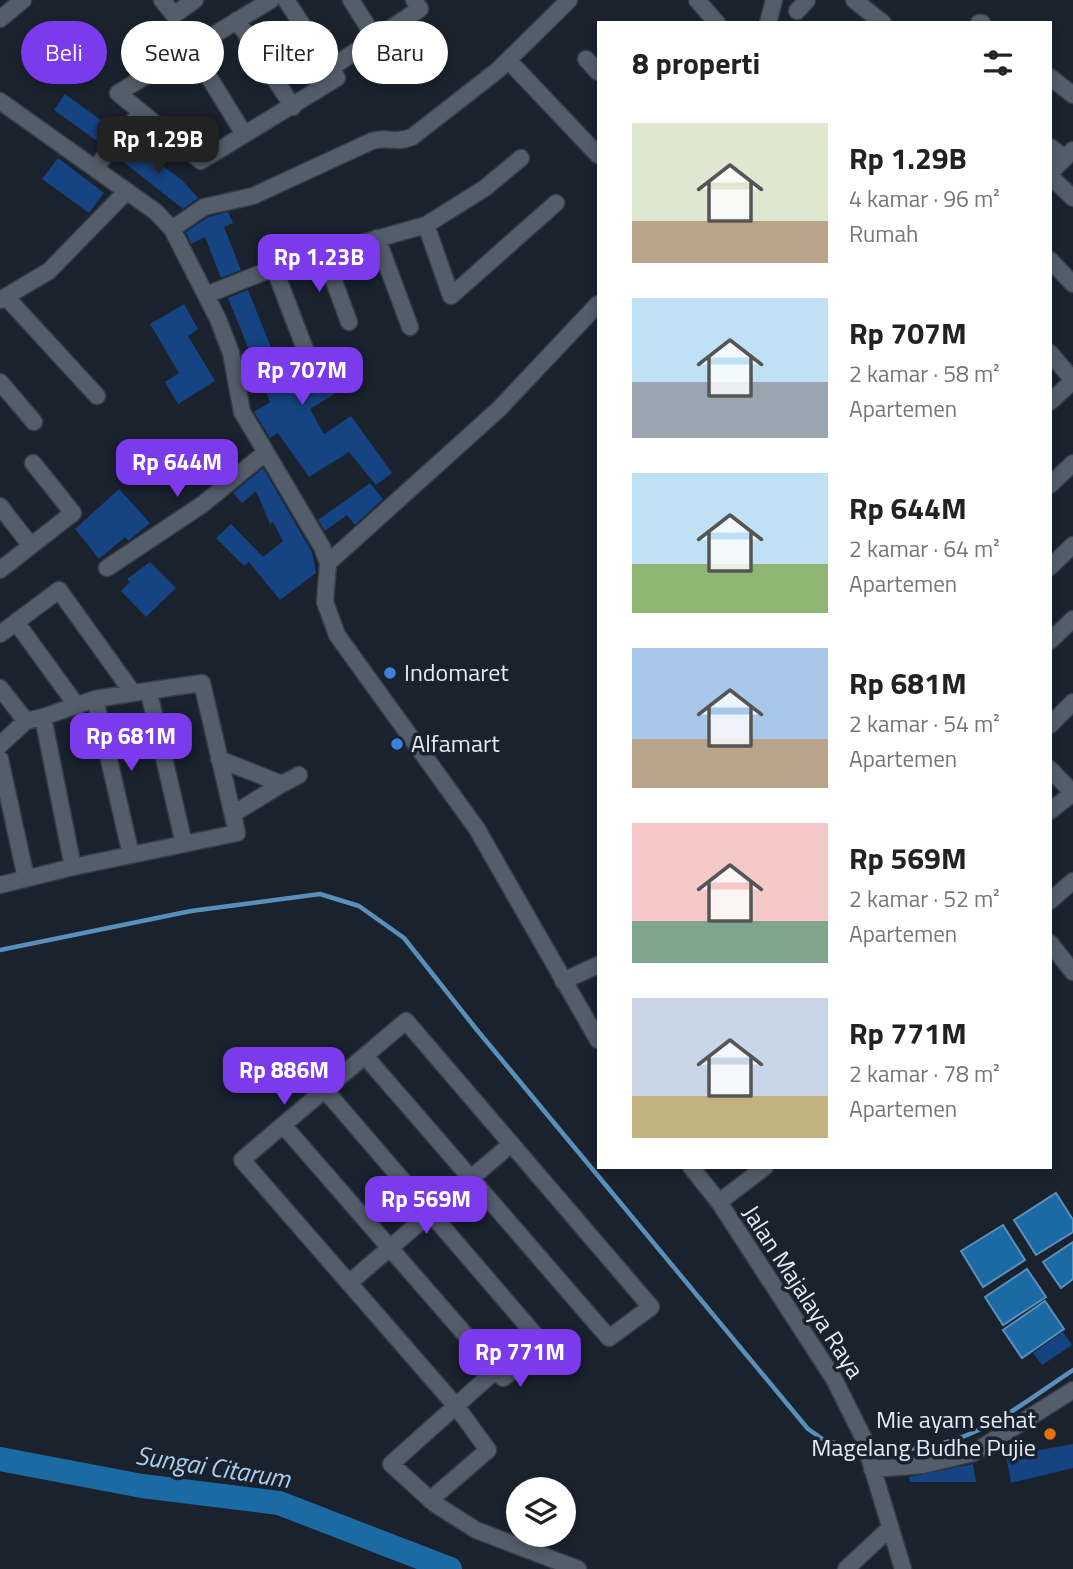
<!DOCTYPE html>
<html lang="id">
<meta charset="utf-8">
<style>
:root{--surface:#fff;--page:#f6f6f6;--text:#222;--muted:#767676;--accent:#7c3aed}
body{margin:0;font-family:"Titillium Web",sans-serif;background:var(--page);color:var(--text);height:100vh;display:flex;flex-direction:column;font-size:26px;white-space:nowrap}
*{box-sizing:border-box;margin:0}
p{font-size:23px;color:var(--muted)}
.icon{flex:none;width:38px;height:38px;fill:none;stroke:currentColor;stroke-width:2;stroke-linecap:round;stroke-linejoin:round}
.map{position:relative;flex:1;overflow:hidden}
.panel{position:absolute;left:597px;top:21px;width:455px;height:1148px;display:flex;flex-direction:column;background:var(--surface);border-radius:0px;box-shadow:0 4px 10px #0003}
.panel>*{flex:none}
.banner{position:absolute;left:21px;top:21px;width:471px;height:63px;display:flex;gap:14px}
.controls{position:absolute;left:506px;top:1477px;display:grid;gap:14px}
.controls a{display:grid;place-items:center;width:70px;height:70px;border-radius:50%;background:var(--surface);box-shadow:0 4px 10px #0003;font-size:35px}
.price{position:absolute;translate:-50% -60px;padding:0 16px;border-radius:14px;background:var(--accent);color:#fff;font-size:23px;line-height:46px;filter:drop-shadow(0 2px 4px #0008)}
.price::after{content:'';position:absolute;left:50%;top:42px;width:21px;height:16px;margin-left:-10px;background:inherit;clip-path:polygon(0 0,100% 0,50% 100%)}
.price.current{background:#222;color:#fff}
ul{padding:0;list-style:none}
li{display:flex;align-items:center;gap:21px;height:175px;padding:0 35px}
li span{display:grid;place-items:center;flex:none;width:196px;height:140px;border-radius:0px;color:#555}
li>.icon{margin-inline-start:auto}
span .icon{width:84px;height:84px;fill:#fffc;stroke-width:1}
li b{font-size:30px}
h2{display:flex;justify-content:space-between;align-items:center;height:84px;padding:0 35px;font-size:30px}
.tag{padding:0 24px;border-radius:32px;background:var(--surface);box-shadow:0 4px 10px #0003;font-size:24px;line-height:63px}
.tag.current{background:var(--accent);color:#fff}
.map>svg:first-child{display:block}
.water{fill:#1c6aa3;stroke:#5890bb;stroke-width:2}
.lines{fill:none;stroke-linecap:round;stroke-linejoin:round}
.stream{stroke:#5890bb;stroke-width:4.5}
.river{stroke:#1c6aa3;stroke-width:24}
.building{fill:#164381}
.minor-casing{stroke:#363d47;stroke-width:19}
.minor{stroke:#545e6b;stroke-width:16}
.shop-dot{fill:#3f7fe0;stroke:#1a222e;stroke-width:2.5}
.food-dot{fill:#e8710a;stroke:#1a222e;stroke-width:2.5}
.labels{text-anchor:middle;stroke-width:7;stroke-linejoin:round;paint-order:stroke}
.poi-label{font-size:24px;fill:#e5eaf3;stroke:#1a222e;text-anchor:start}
.street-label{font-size:24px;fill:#e5eaf3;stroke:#1a222e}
.water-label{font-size:26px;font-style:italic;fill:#abceee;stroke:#1a222e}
</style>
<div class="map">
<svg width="1073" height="1569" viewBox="0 0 1073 1569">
<rect width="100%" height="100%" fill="#1a222e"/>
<path class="water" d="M1056,1193L1073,1220V1232L1036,1255L1014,1220Z
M1003,1225L1025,1260L983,1287L961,1251Z
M1073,1242V1279L1061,1288L1043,1262Z
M1027,1269L1046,1297L1003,1325L985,1297Z
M1045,1301L1064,1329L1022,1358L1003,1330Z"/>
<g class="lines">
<path class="stream" d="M0,950L191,911L320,894L359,906L404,938L477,1030L808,1429L824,1440L862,1450
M871,1450C963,1454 1001,1418 1073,1370"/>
<path class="river" d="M0,1459L142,1486L279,1503L450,1569"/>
</g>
<path class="building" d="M65,94L113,129L101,144L54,110Z
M130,142L182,180L198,198L183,209L121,160L118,157Z
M58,158L104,193L89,213L42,179Z
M228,212L233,223L224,227L241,270L221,278L205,237L191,244L186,232L208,217Z
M248,290L289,392L329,372L341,390L310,409L324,434L351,416L392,473L376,485L349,452L309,477L278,433L270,438L254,412L270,402L228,298Z
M184,304L198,329L188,336L215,381L178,404L165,382L179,373L150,324Z
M263,468L312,552L316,573L280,600L249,562L244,566L216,538L231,524L263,557L283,541L273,522L270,524L256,491L242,503L233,493Z
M370,483L383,499L355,525L347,515L325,531L318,520Z
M119,489L150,523L128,541L125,537L99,559L75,529Z
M150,562L176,588L146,617L121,591L130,582L127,579Z
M1063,1332L1072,1345L1042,1365L1033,1353Z
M1073,1444V1468L1011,1483L1006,1456Z
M973,1464L976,1482H910L909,1477Z"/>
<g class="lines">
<g class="minor-casing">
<path id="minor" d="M162,0L174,15L195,0
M351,0L375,38
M697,0L717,23
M854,0L883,23
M797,11L807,0
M0,19L23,0
M237,20L293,107
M768,23L774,0
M979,23H982
M191,48L244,134
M586,59L598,72
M508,60L598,155
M332,67L420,9L414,0
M1050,77L1073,95
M0,101L156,212L172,229L218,319L231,353L242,412L322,547L328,563L325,602L337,635L477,829L598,1040
M141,112L201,161L337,78L286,0
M1050,147L1065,158
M96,167L141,112L118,93L271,0
M1050,173L1073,150
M1050,176L1073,198
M426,225L451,296L556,203
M172,229L204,207L253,196L372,141C389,136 395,144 412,137L498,70L569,0
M377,238L410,327
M324,254L349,322
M1050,260L1073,284
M274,268L310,362
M206,295L274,268L426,225L485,188L521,158
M7,298L97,396
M0,300L49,271L127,191
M1050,353L1073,380
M0,382L34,422
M1050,402L1073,381
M1050,485L1073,463
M0,506L31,546
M328,563L499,409L598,304
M1050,567L1073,545
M107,568L203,504L265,453
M0,570L73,513L33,463
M16,622L77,706
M0,634L59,590L133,693L95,699L43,717
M1050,641L1073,619
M0,688L26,721L43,717L73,867L0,885
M149,693L184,844
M95,699L131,855
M1050,725L1073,702
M0,745L26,721
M0,759L26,878
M219,759L282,784L233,814
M1050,769L1073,793L1050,811
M282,784L299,775
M73,867L237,833L202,683L133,693
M1050,901L1073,881
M1050,943L1073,972
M563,981L598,965
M325,1090L555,1358
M283,1125C324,1090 365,1056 406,1021L651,1307L609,1338L365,1056
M691,1167L719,1202L834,1379L863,1437L903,1569
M719,1202L765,1167
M349,1283L511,1144
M496,1370L503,1378L546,1347
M872,1469L923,1465L973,1453L1073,1390
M430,1500L488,1450L456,1406L242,1160L283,1125L496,1370L391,1464L435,1504L476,1530L578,1569
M846,1569L890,1528"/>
</g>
<use href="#minor" class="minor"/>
</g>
<g class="shop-dot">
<circle cx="390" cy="673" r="7"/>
<circle cx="397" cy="744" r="7"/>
</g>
<circle class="food-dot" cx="1050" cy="1434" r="7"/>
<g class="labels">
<g class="poi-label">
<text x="404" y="681">Indomaret</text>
<text x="411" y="752">Alfamart</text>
<text x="1036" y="1428" text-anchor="end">Mie ayam sehat<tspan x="1036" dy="28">Magelang Budhe Pujie</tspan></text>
</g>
<g class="street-label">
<text transform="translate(803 1292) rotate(57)" y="8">Jalan Majalaya Raya</text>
</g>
<g class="water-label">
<text transform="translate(213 1467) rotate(9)" y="9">Sungai Citarum</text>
</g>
</g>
</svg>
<div class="controls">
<a><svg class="icon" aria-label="layers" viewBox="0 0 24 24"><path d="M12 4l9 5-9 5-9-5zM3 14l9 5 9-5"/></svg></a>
</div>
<b class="price current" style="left:158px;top:176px">Rp 1.29B</b>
<b class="price" style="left:319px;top:294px">Rp 1.23B</b>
<b class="price" style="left:302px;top:407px">Rp 707M</b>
<b class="price" style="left:177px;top:499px">Rp 644M</b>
<b class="price" style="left:131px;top:773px">Rp 681M</b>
<b class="price" style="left:284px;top:1107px">Rp 886M</b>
<b class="price" style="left:426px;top:1236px">Rp 569M</b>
<b class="price" style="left:520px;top:1389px">Rp 771M</b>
<div class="banner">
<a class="tag current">Beli</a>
<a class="tag">Sewa</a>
<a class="tag">Filter</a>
<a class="tag">Baru</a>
</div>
<section class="panel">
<h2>8 properti<svg class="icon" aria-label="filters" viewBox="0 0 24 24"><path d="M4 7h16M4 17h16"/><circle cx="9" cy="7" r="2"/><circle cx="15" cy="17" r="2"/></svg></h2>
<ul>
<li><span style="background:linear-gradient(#dfe7d0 70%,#b9a48a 0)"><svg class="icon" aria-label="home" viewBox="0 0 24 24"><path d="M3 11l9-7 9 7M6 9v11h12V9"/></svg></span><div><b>Rp 1.29B</b><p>4 kamar · 96 m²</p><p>Rumah</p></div></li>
<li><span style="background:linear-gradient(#bfe0f5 60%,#9aa5b1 0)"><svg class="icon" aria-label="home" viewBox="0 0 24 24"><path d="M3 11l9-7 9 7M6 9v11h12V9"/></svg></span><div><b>Rp 707M</b><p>2 kamar · 58 m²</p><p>Apartemen</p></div></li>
<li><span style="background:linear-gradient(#bfe0f5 65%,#8fb573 0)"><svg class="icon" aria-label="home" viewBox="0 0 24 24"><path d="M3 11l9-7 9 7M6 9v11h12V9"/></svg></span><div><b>Rp 644M</b><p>2 kamar · 64 m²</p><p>Apartemen</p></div></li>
<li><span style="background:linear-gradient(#a9c7e8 65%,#b9a48a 0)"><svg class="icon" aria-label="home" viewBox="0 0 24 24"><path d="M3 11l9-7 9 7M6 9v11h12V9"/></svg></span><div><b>Rp 681M</b><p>2 kamar · 54 m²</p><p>Apartemen</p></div></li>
<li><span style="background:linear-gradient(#f6c9c9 70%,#7fa58c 0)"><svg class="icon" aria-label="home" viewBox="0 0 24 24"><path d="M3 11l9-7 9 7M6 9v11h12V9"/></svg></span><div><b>Rp 569M</b><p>2 kamar · 52 m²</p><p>Apartemen</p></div></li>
<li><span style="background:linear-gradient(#c9d6e8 70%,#c2b280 0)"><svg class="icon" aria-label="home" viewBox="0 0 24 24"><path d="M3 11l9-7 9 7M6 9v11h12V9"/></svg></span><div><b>Rp 771M</b><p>2 kamar · 78 m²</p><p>Apartemen</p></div></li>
</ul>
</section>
</div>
